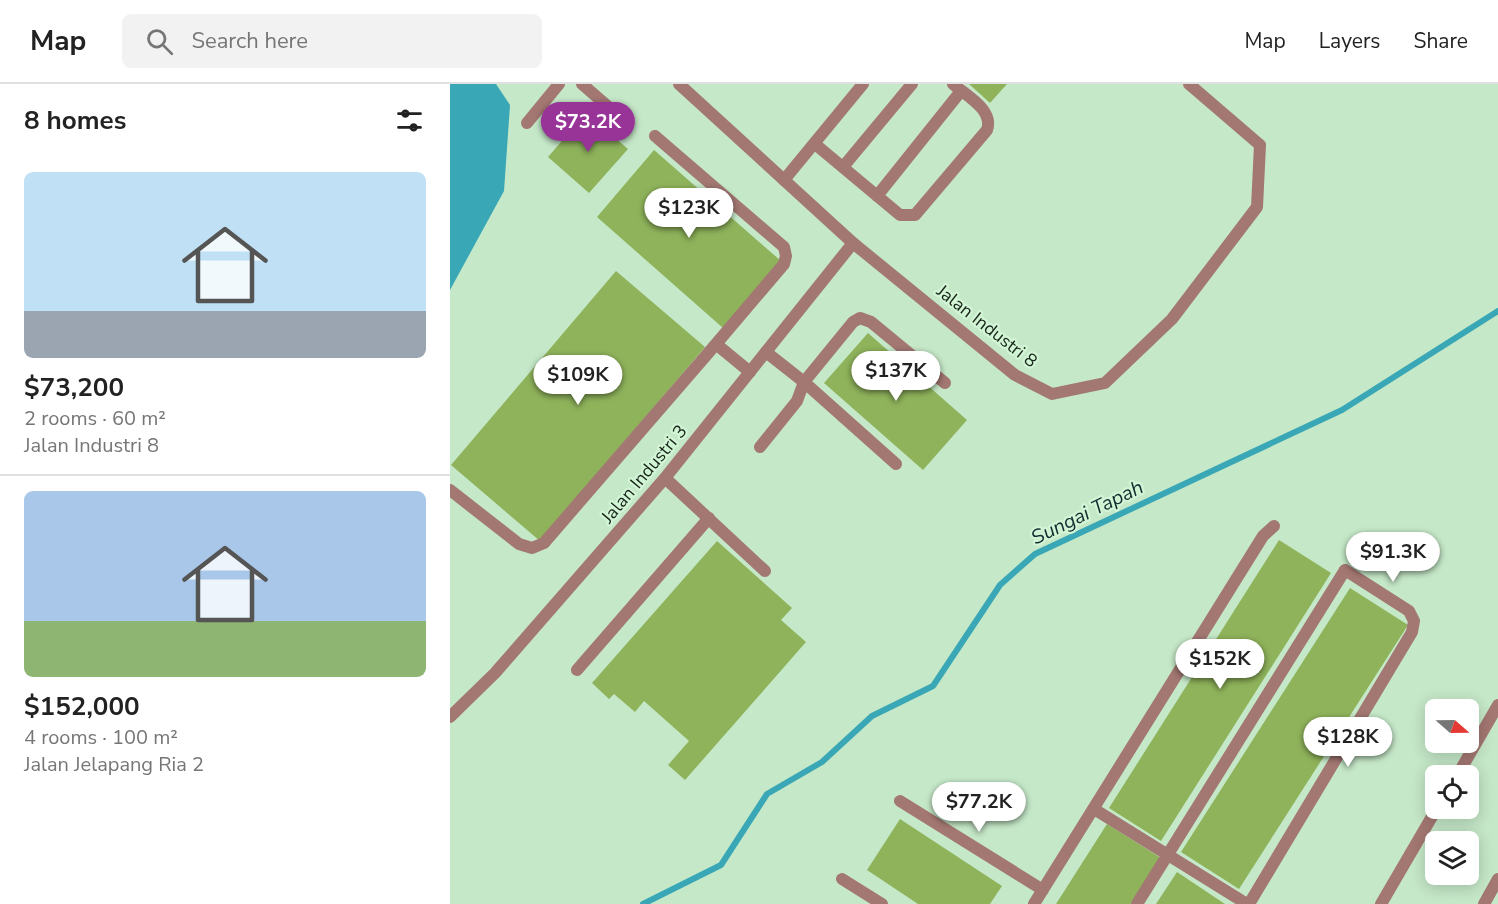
<!DOCTYPE html>
<meta charset="utf-8">
<style>
:root{--surface:#fff;--page:#f2f2f2;--text:#222;--muted:#767676;--line:#e0e0e0;--accent:#983398}
body{margin:0;font-family:"Nunito Sans",sans-serif;background:var(--page);color:var(--text);height:100vh;display:flex;flex-direction:column;font-size:22px;white-space:nowrap}
*{box-sizing:border-box;margin:0}
p{font-size:20px;color:var(--muted)}
.icon{flex:none;width:33px;height:33px;fill:none;stroke:currentColor;stroke-width:2;stroke-linecap:round;stroke-linejoin:round}
.map{position:relative;flex:1;overflow:hidden}
.drawer{display:flex;flex-direction:column;background:var(--surface);width:450px}
.drawer>*{flex:none}
.needle{width:39px;rotate:110deg}
.controls{position:absolute;left:975px;top:615px;display:grid;gap:12px}
.controls a{display:grid;place-items:center;width:54px;height:54px;border-radius:9px;background:var(--surface);box-shadow:0 3px 15px #0003;font-size:30px}
.price{position:absolute;translate:-50% -51px;padding:0 14px;border-radius:21px;background:#fff;color:#222;font-size:20px;line-height:39px;filter:drop-shadow(0 2px 3px #0008)}
.price::after{content:'';position:absolute;left:50%;top:36px;width:18px;height:14px;margin-left:-9px;background:inherit;clip-path:polygon(0 0,100% 0,50% 100%)}
.price.on{background:var(--accent);color:#fff}
ul{padding:0;list-style:none}
li{display:grid;align-content:center;gap:12px;height:318px;padding:0 24px}
li+li{border-top:2px solid var(--line)}
li span{display:grid;place-items:center;height:186px;border-radius:9px;color:#555}
li>.icon{margin-inline-start:auto}
span .icon{width:108px;height:108px;fill:#fffc;stroke-width:1}
li b{font-size:26px}
h2{display:flex;justify-content:space-between;align-items:center;height:72px;padding:0 24px;font-size:26px}
header{display:flex;align-items:center;gap:36px;box-sizing:border-box;height:84px;padding:0 30px;background:var(--surface);border-bottom:2px solid var(--line)}
header strong{font-size:28px}
nav{display:flex;gap:33px;margin-inline-start:auto;font-size:21px}
.search{width:420px;height:54px;background:var(--page);display:flex;align-items:center;gap:15px;box-sizing:border-box;padding:0 21px;border-radius:9px;color:var(--muted);font-size:22px}
main{display:flex;flex:1;min-height:0}
.map>svg:first-child{display:block}
.water{fill:#39a7b5}
.lines{fill:none;stroke-linecap:round;stroke-linejoin:round}
.stream{stroke:#39a7b5;stroke-width:6}
.building{fill:#8fb35b}
.lane{stroke:#a37772;stroke-width:12}
.street{stroke:#a37772;stroke-width:12}
.labels{text-anchor:middle;stroke-width:4.5;stroke-linejoin:round;paint-order:stroke}
.street-label{font-size:18px;fill:#19251a;stroke:#d2f5d5}
.water-label{font-size:20px;font-style:italic;fill:#162e32;stroke:#d2f5d5}
</style>
<header>
<strong>Map</strong>
<div class="search"><svg class="icon" aria-label="search" viewBox="0 0 24 24"><circle cx="10" cy="10" r="6"/><path d="M15 15l6 6"/></svg>Search here</div>
<nav><a>Map</a><a>Layers</a><a>Share</a></nav>
</header>
<main>
<section class="drawer">
<h2>8 homes<svg class="icon" aria-label="filters" viewBox="0 0 24 24"><path d="M4 7h16M4 17h16"/><circle cx="9" cy="7" r="2"/><circle cx="15" cy="17" r="2"/></svg></h2>
<ul>
<li><span style="background:linear-gradient(#bfe0f5 75%,#9aa5b1 0)"><svg class="icon" aria-label="home" viewBox="0 0 24 24"><path d="M3 11l9-7 9 7M6 9v11h12V9"/></svg></span><div><b>$73,200</b><p>2 rooms · 60 m²</p><p>Jalan Industri 8</p></div></li>
<li><span style="background:linear-gradient(#a9c7e8 70%,#8fb573 0)"><svg class="icon" aria-label="home" viewBox="0 0 24 24"><path d="M3 11l9-7 9 7M6 9v11h12V9"/></svg></span><div><b>$152,000</b><p>4 rooms · 100 m²</p><p>Jalan Jelapang Ria 2</p></div></li>
</ul>
</section>
<div class="map">
<svg width="1048" height="820" viewBox="0 0 1048 820">
<rect width="100%" height="100%" fill="#c5e8c8"/>
<path class="water" d="M0,0H46L60,21L54,107L0,206Z"/>
<g class="lines">
<path class="stream" d="M193,820L271,781L317,710L372,678L422,632L483,602L550,501L585,470L892,326L1048,227"/>
</g>
<path class="building" d="M519,0H557L540,19Z
M136,29L178,65L139,109L98,73Z
M204,66L331,177L273,244L147,133Z
M166,187L255,263L90,457L1,381Z
M418,249L517,336L473,386L374,299Z
M829,456L881,489L711,757L659,724Z
M267,457L342,524L331,536L356,558L235,696L218,681L239,657L194,617L185,628L164,610L159,615L142,599Z
M900,504L958,541L789,805L731,768Z
M450,735L552,802L540,820H468L417,786Z
M657,740L711,774L681,820H606Z
M727,788L775,820H706Z"/>
<g class="lines">
<path class="lane" d="M132,0L170,33
M77,39L109,0
M205,52L334,163L336,172L334,180L266,260L300,288
M365,60L450,131H465L537,46C544,26 517,12 503,0
M393,83L462,0
M334,96L413,0
M427,112L511,7
M403,159L565,291L602,310L655,299L722,235L807,123L810,61L739,0
M316,268L354,298L446,380
M310,363L347,317L354,298L403,238L410,234L421,238L495,299
M215,394L315,487
M0,406L69,460L82,464L94,459L266,260
M127,586L259,434
M644,725L797,820
M392,795L432,820
M687,820L895,486
M1034,820L1048,795"/>
<path class="street" d="M0,633L45,589L215,394L403,159L229,0
M1007,692L1048,621
M450,717L593,806
M584,820L813,452L824,442
M799,820L962,548L964,537L959,527L895,486
M931,820L987,724"/>
</g>
<g class="labels">
<g class="street-label">
<text transform="translate(537 242) rotate(38)" y="6">Jalan Industri 8</text>
<text transform="translate(194 390) rotate(-50)" y="6">Jalan Industri 3</text>
</g>
<g class="water-label">
<text transform="translate(637 428) rotate(-26)" y="7">Sungai Tapah</text>
</g>
</g>
</svg>
<div class="controls">
<a><svg class="needle" viewBox="-14 -14 28 28"><path d="M0-13l5 13h-10z" fill="#e53935"/><path d="M0 13l5-13h-10z" fill="#767676"/></svg></a>
<a><svg class="icon" aria-label="locate" viewBox="0 0 24 24"><circle cx="12" cy="12" r="6"/><path d="M12 2v4M12 18v4M2 12h4M18 12h4"/></svg></a>
<a><svg class="icon" aria-label="layers" viewBox="0 0 24 24"><path d="M12 4l9 5-9 5-9-5zM3 14l9 5 9-5"/></svg></a>
</div>
<b class="price on" style="left:138px;top:69px">$73.2K</b>
<b class="price" style="left:239px;top:155px">$123K</b>
<b class="price" style="left:446px;top:318px">$137K</b>
<b class="price" style="left:128px;top:322px">$109K</b>
<b class="price" style="left:943px;top:499px">$91.3K</b>
<b class="price" style="left:770px;top:606px">$152K</b>
<b class="price" style="left:898px;top:684px">$128K</b>
<b class="price" style="left:529px;top:749px">$77.2K</b>
</div>
</main>
